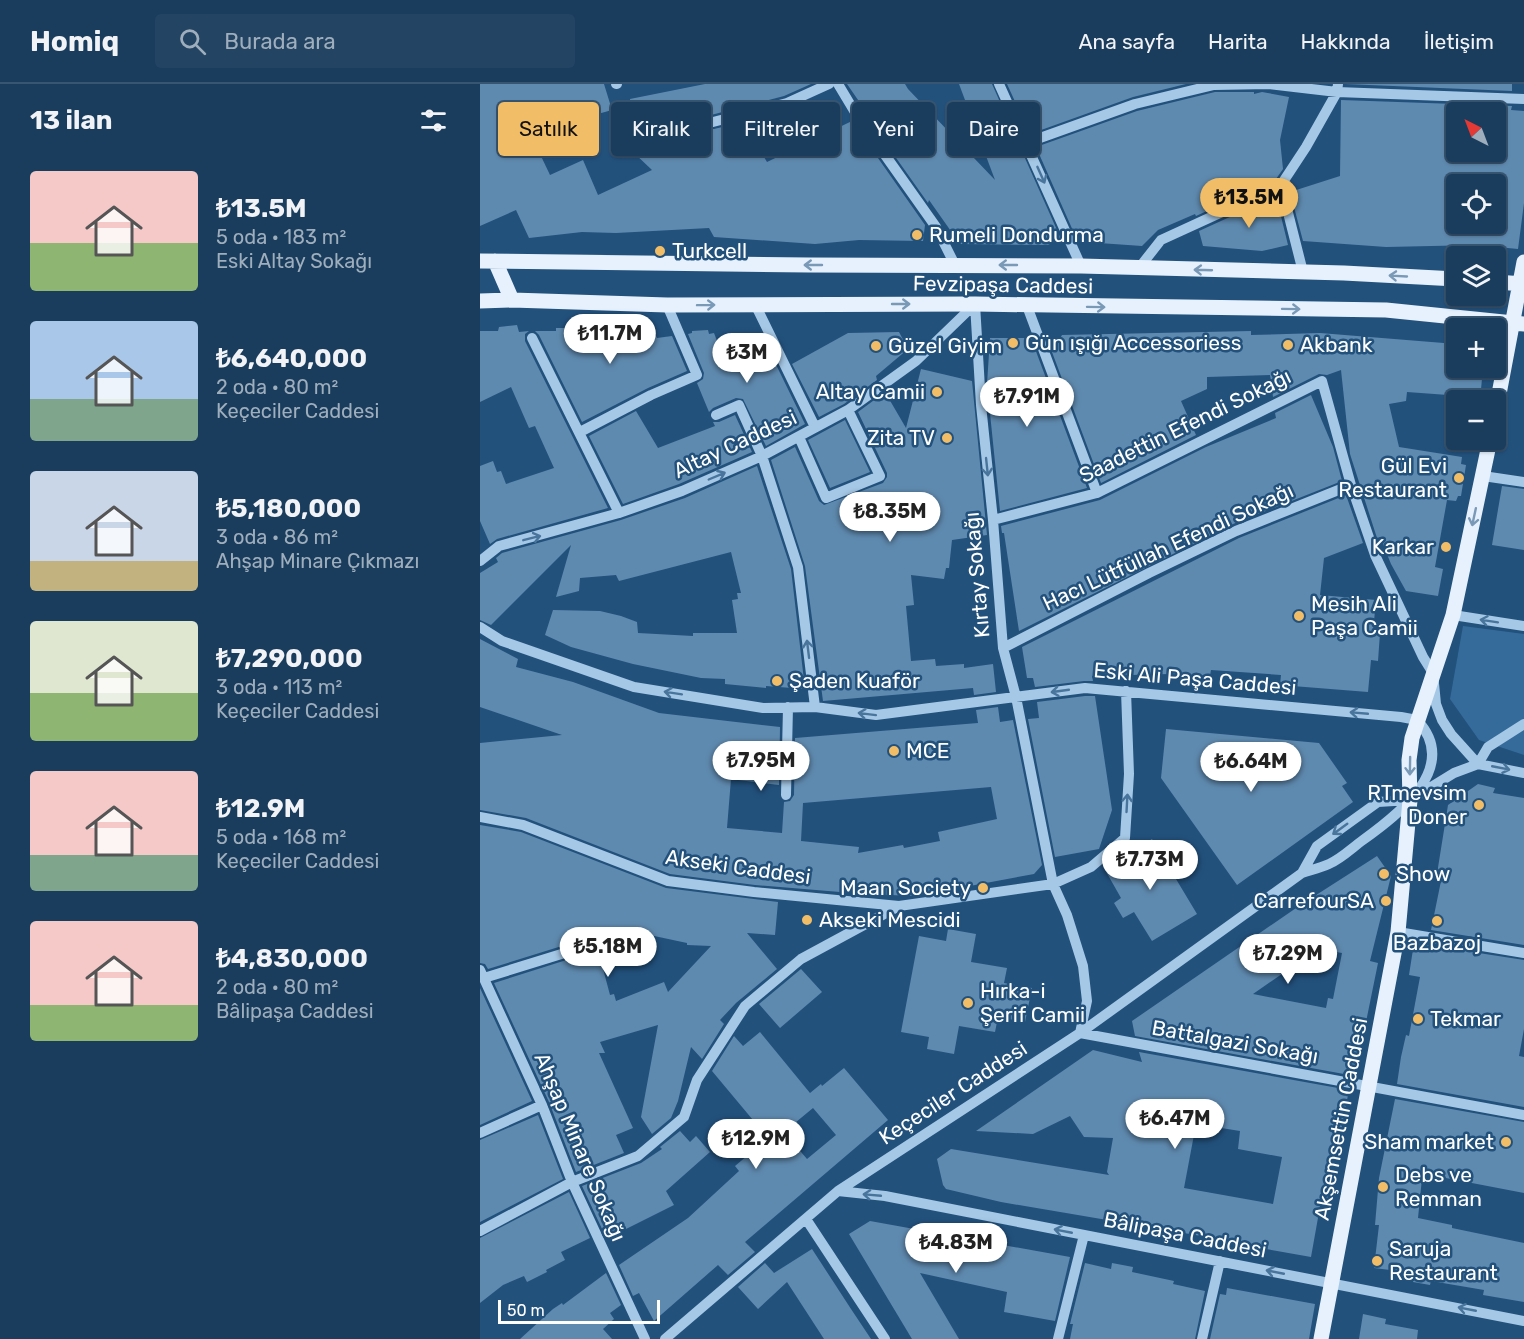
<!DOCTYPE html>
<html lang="tr">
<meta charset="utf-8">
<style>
:root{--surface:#1a3d5d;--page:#234463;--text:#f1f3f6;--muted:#9faebc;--line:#385672;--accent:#f1bd67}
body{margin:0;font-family:Rubik,sans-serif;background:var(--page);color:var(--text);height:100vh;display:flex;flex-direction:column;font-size:22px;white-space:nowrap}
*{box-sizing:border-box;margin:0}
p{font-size:20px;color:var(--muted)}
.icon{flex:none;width:33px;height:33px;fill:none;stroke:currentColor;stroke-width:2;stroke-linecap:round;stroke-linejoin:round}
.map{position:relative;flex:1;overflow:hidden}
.panel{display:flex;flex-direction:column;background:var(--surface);width:480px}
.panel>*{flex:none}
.hud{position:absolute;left:18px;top:18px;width:570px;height:54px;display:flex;gap:12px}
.needle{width:39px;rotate:318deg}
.fabs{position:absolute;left:966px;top:18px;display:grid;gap:12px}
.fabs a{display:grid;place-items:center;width:60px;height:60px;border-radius:6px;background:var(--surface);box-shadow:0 2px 4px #0004,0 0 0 2px var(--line);font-size:30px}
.scale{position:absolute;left:18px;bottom:15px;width:162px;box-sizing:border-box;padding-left:6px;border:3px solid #fff;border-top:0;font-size:16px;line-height:21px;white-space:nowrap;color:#fff;-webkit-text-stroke:4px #22517c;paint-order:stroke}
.price{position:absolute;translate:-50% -51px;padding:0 14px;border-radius:21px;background:#fff;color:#222;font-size:20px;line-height:39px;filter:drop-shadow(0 2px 3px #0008)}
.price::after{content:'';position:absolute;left:50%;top:36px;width:18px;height:14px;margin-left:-9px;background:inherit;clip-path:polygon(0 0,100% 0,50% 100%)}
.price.selected{background:var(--accent);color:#111}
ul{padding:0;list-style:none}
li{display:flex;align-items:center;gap:18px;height:150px;padding:0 30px}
li span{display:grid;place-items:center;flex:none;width:168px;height:120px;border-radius:6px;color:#555}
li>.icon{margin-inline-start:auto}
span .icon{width:72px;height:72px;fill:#fffc;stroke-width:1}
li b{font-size:26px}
h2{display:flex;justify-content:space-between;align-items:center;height:72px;padding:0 30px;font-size:26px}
.tag{padding:0 21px;border-radius:6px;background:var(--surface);box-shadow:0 2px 4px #0004,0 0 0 2px var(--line);font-size:21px;line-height:54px}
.tag.selected{background:var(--accent);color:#111}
header{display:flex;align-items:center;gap:36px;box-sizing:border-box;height:84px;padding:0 30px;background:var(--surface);border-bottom:2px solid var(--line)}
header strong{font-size:28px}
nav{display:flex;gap:33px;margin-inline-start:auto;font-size:21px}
.search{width:420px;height:54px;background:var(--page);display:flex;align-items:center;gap:15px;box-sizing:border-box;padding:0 21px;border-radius:6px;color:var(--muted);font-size:22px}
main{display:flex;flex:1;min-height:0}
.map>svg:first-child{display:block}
.park{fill:#356b9a}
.building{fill:#5f8aaf;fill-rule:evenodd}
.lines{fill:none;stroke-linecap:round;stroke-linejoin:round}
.minor{stroke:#a5c8e6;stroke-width:10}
.major{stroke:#e6f1fd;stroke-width:15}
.oneway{stroke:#49759c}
.oneway2{stroke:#7a99b6}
.poi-dot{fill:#f1bd67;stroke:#22517c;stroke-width:2}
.labels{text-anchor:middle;stroke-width:5;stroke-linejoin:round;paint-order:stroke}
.poi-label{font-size:21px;fill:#fff;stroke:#22517c;text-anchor:start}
.street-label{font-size:21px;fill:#fff;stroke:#22517c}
</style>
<header>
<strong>Homiq</strong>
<div class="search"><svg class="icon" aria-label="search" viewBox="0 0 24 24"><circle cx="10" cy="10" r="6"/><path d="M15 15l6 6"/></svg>Burada ara</div>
<nav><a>Ana sayfa</a><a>Harita</a><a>Hakkında</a><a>İletişim</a></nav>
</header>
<main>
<section class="panel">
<h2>13 ilan<svg class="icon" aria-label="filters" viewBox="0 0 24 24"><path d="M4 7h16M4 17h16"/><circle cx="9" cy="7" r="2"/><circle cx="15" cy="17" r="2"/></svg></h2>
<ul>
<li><span style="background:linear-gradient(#f6c9c9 60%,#8fb573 0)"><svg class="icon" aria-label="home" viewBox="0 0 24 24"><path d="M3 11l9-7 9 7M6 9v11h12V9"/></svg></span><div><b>₺13.5M</b><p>5 oda · 183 m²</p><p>Eski Altay Sokağı</p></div></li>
<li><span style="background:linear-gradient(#a9c7e8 65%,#7fa58c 0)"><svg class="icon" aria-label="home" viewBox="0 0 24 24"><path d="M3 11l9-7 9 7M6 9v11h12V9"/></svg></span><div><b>₺6,640,000</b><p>2 oda · 80 m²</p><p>Keçeciler Caddesi</p></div></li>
<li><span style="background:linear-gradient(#c9d6e8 75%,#c2b280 0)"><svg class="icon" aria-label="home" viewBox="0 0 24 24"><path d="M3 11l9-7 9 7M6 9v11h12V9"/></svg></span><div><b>₺5,180,000</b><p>3 oda · 86 m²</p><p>Ahşap Minare Çıkmazı</p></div></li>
<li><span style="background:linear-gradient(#dfe7d0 60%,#8fb573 0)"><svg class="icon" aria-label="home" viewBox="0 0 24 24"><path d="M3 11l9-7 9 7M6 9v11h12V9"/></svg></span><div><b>₺7,290,000</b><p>3 oda · 113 m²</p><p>Keçeciler Caddesi</p></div></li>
<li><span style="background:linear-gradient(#f6c9c9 70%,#7fa58c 0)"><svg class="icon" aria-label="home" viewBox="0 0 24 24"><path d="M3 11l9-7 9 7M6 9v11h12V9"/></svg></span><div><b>₺12.9M</b><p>5 oda · 168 m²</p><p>Keçeciler Caddesi</p></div></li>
<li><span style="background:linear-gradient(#f6c9c9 70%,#8fb573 0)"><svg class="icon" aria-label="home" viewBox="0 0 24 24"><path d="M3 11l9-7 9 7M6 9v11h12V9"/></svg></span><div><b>₺4,830,000</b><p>2 oda · 80 m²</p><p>Bâlipaşa Caddesi</p></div></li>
</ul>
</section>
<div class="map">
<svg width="1044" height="1255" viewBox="0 0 1044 1255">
<rect width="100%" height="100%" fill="#22517c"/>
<path class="park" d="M983,542L1044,550V671L999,656L970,615Z"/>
<path class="building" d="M0,0H124L132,26L50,49L70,91L103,76L118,111L172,86L153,68L150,15L225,0H331L304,12L231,31L226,35V40L230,45H234L263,38L287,78L372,37L445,141L443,157L379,156L335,160L234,153L229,144L136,149L102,148L49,154L36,126L0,142Z
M367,0H425L428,5L515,96L479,0H512L581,155L568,161L480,160L449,116L448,119L385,30L387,29Z
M527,0H706L653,13L550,50Z
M865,0H1032V7Z
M735,8H774V10L782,8L809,13L800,56L803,85L796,95L716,132L715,130L678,146L662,162L605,158L600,146L594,149L556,63L657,27Z
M861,16L1032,22L1031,26L1044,27V119L1038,165L997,161L906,163L823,157L810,108L860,92ZM976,28H1016V68H976ZM976,100H1016V140H976Z
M796,112L808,161L782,167L723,162L719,147Z
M37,241L39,248L49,247L45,250V257L128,424L17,455L10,460L0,437V382L13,377L17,388L21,387L26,400L74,384L55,342L49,344L31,303L0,318V247H18L19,243Z
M76,244H122V246L174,248L177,254L192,252L207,287L168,304L102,338L59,251L55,247H76Z
M228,246L229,250L234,249L242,270L282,252L325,340L286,362L263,315L256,314L233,324L229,328L217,299L223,295L224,289L208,250L212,249V247Z
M771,247V251L840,249L976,260V284H1003L1000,316H967L968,311L927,308L926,317L909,320L919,363L982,373L981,380L986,381L981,412H978L976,417L967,416L955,483L963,485L958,512L926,507L911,480L900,453L897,454L870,370L861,286L847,291L839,290L793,313L790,291L727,293V305L701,317L716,351L621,399L572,268L582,251Z
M419,248L428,265L396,292L397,296L364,320L339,333L312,280L368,249Z
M510,254H551L607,404L520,427L507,300Z
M441,285L492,297L507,451L472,456L469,484H466L464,495L431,491L434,521L426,522L431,577L455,575L456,582L484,580V584L513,580L516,608L494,611L493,604L343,617L325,482L291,376L315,363L339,417L344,421L403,399L407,393V389L378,328L405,308L426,344Z
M831,311L853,363L862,397L753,440L539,547L524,449H522L521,442L620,416L726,363L796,334L795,329Z
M156,327L178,364L235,342L233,338H239L255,331L272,368L199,400L143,420L109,352Z
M365,336L390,388L350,404L328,356Z
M277,382L311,485L325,605L286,602V604L245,600V595L221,594L153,580L91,563L65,551L73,526L120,527L141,532L157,538L158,549L213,552V549H257L252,516L258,515L257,509H261L251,468L139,497L136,491L100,494L99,507L76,513L91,461L11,541L0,536V489L18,478L16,474L22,469L141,436L205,414Z
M1022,402L1044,405V466L1012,461Z
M866,411L883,459L844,474L840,511L896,516L893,548L900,549L898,577L891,576L888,608L800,601L801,591L731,586L730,592L689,590L612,592L613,597H604L555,603L553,594H547L542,563L759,454Z
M0,555L38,575L36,583L93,598L179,629L300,643L299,701L251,695L247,744L302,749L304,718L310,717L314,711L315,654L498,639L496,626L518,623L520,638L533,636L562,781L554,790L436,812L384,810L275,801L190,790L46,734L0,726V659L82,651L0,623ZM511,703L517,735L458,748L460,757L424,764L423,761L378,769L379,763L321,757L323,719Z
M605,612H615L632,726L619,765L575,773L548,635L559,634L557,618Z
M686,645L839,659L867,699L862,702L873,718L757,801L681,694Z
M998,700L1015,704L1013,709L1044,714V861L951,846L961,797L956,796L968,721Z
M0,741L41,748L186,804L298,818L295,851L267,849L297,885L256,919L240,936L244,940L222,975L211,963L198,1017L191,1034L172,1050L161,1033L178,941L120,958L125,969H119L153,1044L136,1051L144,1069L96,1088L69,1018L14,899L118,866L130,911L134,910L136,917L184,898L188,908L231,862L207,861V859L132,843L114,852L8,885L5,880L0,879Z
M672,755L717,830L672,857L654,828L643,834L634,819L641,814L624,784Z
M897,772L911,792L890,877L898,879L875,992L655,952L652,937L819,822ZM838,865L862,869L853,915L848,914L846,924L773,910Z
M468,845L496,850L491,878L527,884L524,899L552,904L545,938L518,933L515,948L479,942L474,970L447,965L449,953L421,948L439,852L466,857Z
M934,859L1044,876V945L1039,972L1044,973V1023L917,1000L921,973L926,951L929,952L940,893L929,891Z
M321,885L342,908L300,944L279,920Z
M0,904L52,1017L0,1041Z
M280,948L330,1009L341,1000L342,1002L364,984L408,1036L265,1158L275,1168L248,1191L238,1181L174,1237L159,1209L153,1212L139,1181L208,1134L259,1087L255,1082L288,1054L232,987L254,952L263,962ZM333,1024L356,1051L327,1075L304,1048Z
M613,966L662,978L659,968L869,1006L847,1118L841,1117L831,1173L786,1165V1163L521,1118L466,1105L463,1101L457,1075L471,1065L629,1091L627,1088L633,1054L604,1053L590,1032L553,1050L496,1047ZM716,1040L760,1047L758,1065L802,1073L793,1120L704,1104Z
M915,1015L1044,1038V1109L945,1090L944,1094H942L938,1134L972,1141V1144L1044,1159V1218L1003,1211L1004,1206L951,1197L950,1201L933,1198L934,1189L894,1184L899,1141H895L899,1094Z
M58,1031L83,1095L0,1138V1056Z
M200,1047L210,1058L216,1052L230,1068L186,1107L194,1121L130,1153L126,1146L123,1147L102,1102L161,1079L182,1065L180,1063Z
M89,1108L110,1154L81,1168L85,1176L66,1186L67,1188L47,1198L44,1192L23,1201L0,1219V1154Z
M390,1137L590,1173L575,1237L524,1228L527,1208L440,1189L479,1255H432L369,1150Z
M332,1165L371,1225L391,1255H344L307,1198L278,1225L258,1203L285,1179L294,1189Z
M605,1179L631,1185L632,1179L653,1183L652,1188L694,1197L693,1200L725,1207L715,1255H590L593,1240H590Z
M126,1189L141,1221L130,1229L134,1235L123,1245L132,1255H40L73,1225L82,1219L83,1221Z
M747,1204L835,1220L829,1255H730L740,1210L746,1211Z
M883,1230L906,1235L905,1240L938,1246L937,1255H879Z"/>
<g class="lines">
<path class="minor" d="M136,0H137
M358,0L376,30L456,143L475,181
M519,0L601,182
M233,38L307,19L349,0
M546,59L655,20L734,1L789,0L857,8L1044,15
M659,184L681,156L801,101
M823,188L801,101L826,63L857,8L858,0
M275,220L335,343
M495,220L501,321L513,436L523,564L536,613L573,800L587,831L603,882L607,917L600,949L1044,1031
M547,222L617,409
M52,254L139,429
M236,331L259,321L282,372L318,483L335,623
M100,348L171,311L217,291L187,221
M319,353L346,414L400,392L368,326
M1003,392L1044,398
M513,436L617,409L842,297L871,401L895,471L943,573L953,589L956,620L962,636L971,650L998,680
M0,477L19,462L139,429L202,407L282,372L368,326L436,277L495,220
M973,531L1044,542
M0,543L22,557L154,603L283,624L335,623L396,631L605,604L921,633L937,636C981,683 919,730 883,756C872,764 861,775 849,780C840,784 831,786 822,789L600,949L358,1107L185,1255
M523,564L669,489L756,447L871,401
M998,680L1008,663L1044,640
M306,711L308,623
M0,733L43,741L188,797L274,808L419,822L573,800L611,783L645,754L649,690L646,607
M822,789L837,762L898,718L930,716L974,689L998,680L1044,689
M918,848L1044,869
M0,886L62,1021L92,1098L165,1255
M4,894L130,855
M0,1049L62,1021
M358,1107L405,1112L1044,1237
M326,1135L405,1255
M0,1147L92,1098L158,1072L204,1033L217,996L265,922L321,875L419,822
M578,1255L604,1151
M722,1255L740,1177"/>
<path class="major" d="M0,177L329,181L601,182L864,189L976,195
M15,177L32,216
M1016,198L1044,200
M0,217L32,216L187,221L495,220L906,226L1044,240
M1016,326L1044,178
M841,1255L918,848L930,716L929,676L932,654L973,531L1010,356"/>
</g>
<defs><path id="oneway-shaft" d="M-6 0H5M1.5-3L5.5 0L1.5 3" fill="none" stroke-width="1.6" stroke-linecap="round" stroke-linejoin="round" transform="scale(1.5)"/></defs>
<g class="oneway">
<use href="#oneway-shaft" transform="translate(561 91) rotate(66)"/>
<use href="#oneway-shaft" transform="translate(507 383) rotate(84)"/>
<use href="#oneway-shaft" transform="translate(237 392) rotate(-23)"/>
<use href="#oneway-shaft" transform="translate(52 454) rotate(-14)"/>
<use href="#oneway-shaft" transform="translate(1009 537) rotate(-171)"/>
<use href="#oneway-shaft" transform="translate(328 565) rotate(-97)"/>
<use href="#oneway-shaft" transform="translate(580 607) rotate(172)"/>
<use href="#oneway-shaft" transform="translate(193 609) rotate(-171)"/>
<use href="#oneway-shaft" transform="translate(879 629) rotate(-175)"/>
<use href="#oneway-shaft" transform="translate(387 630) rotate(-173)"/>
<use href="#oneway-shaft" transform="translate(1021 684) rotate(11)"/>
<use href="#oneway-shaft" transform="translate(647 719) rotate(-87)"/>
<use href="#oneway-shaft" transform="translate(860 745) rotate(144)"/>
<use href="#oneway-shaft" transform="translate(392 1111) rotate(-175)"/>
<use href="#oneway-shaft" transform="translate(583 1147) rotate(-169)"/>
<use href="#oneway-shaft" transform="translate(795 1188) rotate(-169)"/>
<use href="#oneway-shaft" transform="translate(987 1225) rotate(-169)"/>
</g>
<g class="oneway2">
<use href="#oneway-shaft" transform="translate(333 181) rotate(-180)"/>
<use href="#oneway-shaft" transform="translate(528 181) rotate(-180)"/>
<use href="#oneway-shaft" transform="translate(723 186) rotate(-178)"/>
<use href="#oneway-shaft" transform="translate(918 192) rotate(-177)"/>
<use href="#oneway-shaft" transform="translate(421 220)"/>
<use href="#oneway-shaft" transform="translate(226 221) rotate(-1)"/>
<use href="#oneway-shaft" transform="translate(616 223) rotate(1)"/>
<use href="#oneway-shaft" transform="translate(811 225) rotate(1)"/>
<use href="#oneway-shaft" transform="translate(994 433) rotate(102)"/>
<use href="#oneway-shaft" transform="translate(930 682) rotate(91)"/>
</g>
<g class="poi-dot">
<circle cx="437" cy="151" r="6"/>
<circle cx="180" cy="167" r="6"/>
<circle cx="533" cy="259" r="6"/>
<circle cx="808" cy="261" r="6"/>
<circle cx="396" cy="262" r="6"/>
<circle cx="457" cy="308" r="6"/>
<circle cx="467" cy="354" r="6"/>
<circle cx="979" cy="394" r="6"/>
<circle cx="966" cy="463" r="6"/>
<circle cx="819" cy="532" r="6"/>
<circle cx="297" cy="597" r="6"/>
<circle cx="414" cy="667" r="6"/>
<circle cx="999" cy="721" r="6"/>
<circle cx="904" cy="790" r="6"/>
<circle cx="503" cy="804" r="6"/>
<circle cx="906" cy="817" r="6"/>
<circle cx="327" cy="836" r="6"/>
<circle cx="957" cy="837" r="6"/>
<circle cx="488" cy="919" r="6"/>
<circle cx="938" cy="935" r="6"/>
<circle cx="1026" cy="1058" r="6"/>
<circle cx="903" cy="1103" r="6"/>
<circle cx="897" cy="1177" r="6"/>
</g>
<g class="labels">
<g class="poi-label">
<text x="449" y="158">Rumeli Dondurma</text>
<text x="192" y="174">Turkcell</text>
<text x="545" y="266">Gün ışığı Accessoriess</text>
<text x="820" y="268">Akbank</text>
<text x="408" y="269">Güzel Giyim</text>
<text x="445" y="315" text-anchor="end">Altay Camii</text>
<text x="455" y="361" text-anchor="end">Zita TV</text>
<text x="967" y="389" text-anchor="end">Gül Evi<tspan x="967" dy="24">Restaurant</tspan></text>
<text x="954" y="470" text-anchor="end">Karkar</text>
<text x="831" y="527">Mesih Ali<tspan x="831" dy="24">Paşa Camii</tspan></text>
<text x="309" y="604">Şaden Kuaför</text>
<text x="426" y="674">MCE</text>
<text x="987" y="716" text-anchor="end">RTmevsim<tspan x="987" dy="24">Doner</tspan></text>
<text x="916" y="797">Show</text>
<text x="491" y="811" text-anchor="end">Maan Society</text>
<text x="894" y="824" text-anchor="end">CarrefourSA</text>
<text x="339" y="843">Akseki Mescidi</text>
<text x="957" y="866" text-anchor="middle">Bazbazoj</text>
<text x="500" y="914">Hırka-i<tspan x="500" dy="24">Şerif Camii</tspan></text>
<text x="950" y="942">Tekmar</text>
<text x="1014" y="1065" text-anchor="end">Sham market</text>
<text x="915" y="1098">Debs ve<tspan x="915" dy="24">Remman</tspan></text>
<text x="909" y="1172">Saruja<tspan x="909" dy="24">Restaurant</tspan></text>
</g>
<g class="street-label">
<text transform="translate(523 201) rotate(1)" y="7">Fevzipaşa Caddesi</text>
<text transform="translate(705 342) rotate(-26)" y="7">Saadettin Efendi Sokağı</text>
<text transform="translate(255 360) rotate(-25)" y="7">Altay Caddesi</text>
<text transform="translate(688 463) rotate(-25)" y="7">Hacı Lütfüllah Efendi Sokağı</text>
<text transform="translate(497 491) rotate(-95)" y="7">Kırtay Sokağı</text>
<text transform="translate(715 595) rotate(5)" y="7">Eski Ali Paşa Caddesi</text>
<text transform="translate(258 783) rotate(8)" y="7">Akseki Caddesi</text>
<text transform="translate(755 958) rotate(10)" y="7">Battalgazi Sokağı</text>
<text transform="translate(473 1009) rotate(-33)" y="7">Keçeciler Caddesi</text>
<text transform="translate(861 1035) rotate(-79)" y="7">Akşemsettin Caddesi</text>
<text transform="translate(100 1063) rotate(67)" y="7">Ahşap Minare Sokağı</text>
<text transform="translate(705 1151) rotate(11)" y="7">Bâlipaşa Caddesi</text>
</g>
</g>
</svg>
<div class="fabs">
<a><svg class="needle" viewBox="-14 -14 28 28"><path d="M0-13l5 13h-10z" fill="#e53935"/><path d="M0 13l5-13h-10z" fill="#9faebc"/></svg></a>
<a><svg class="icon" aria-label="locate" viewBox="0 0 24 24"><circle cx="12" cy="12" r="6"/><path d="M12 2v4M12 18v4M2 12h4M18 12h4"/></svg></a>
<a><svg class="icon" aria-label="layers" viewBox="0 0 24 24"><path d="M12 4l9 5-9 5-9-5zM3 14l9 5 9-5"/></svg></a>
<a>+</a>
<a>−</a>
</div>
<div class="scale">50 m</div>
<b class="price selected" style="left:769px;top:145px">₺13.5M</b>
<b class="price" style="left:130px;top:281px">₺11.7M</b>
<b class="price" style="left:267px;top:300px">₺3M</b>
<b class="price" style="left:547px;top:344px">₺7.91M</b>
<b class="price" style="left:410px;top:459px">₺8.35M</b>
<b class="price" style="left:281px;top:708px">₺7.95M</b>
<b class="price" style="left:771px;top:709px">₺6.64M</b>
<b class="price" style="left:670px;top:807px">₺7.73M</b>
<b class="price" style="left:128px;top:894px">₺5.18M</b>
<b class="price" style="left:808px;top:901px">₺7.29M</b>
<b class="price" style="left:695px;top:1066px">₺6.47M</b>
<b class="price" style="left:276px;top:1086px">₺12.9M</b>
<b class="price" style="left:476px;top:1190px">₺4.83M</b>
<div class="hud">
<a class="tag selected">Satılık</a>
<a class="tag">Kiralık</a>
<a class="tag">Filtreler</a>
<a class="tag">Yeni</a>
<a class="tag">Daire</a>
</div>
</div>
</main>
